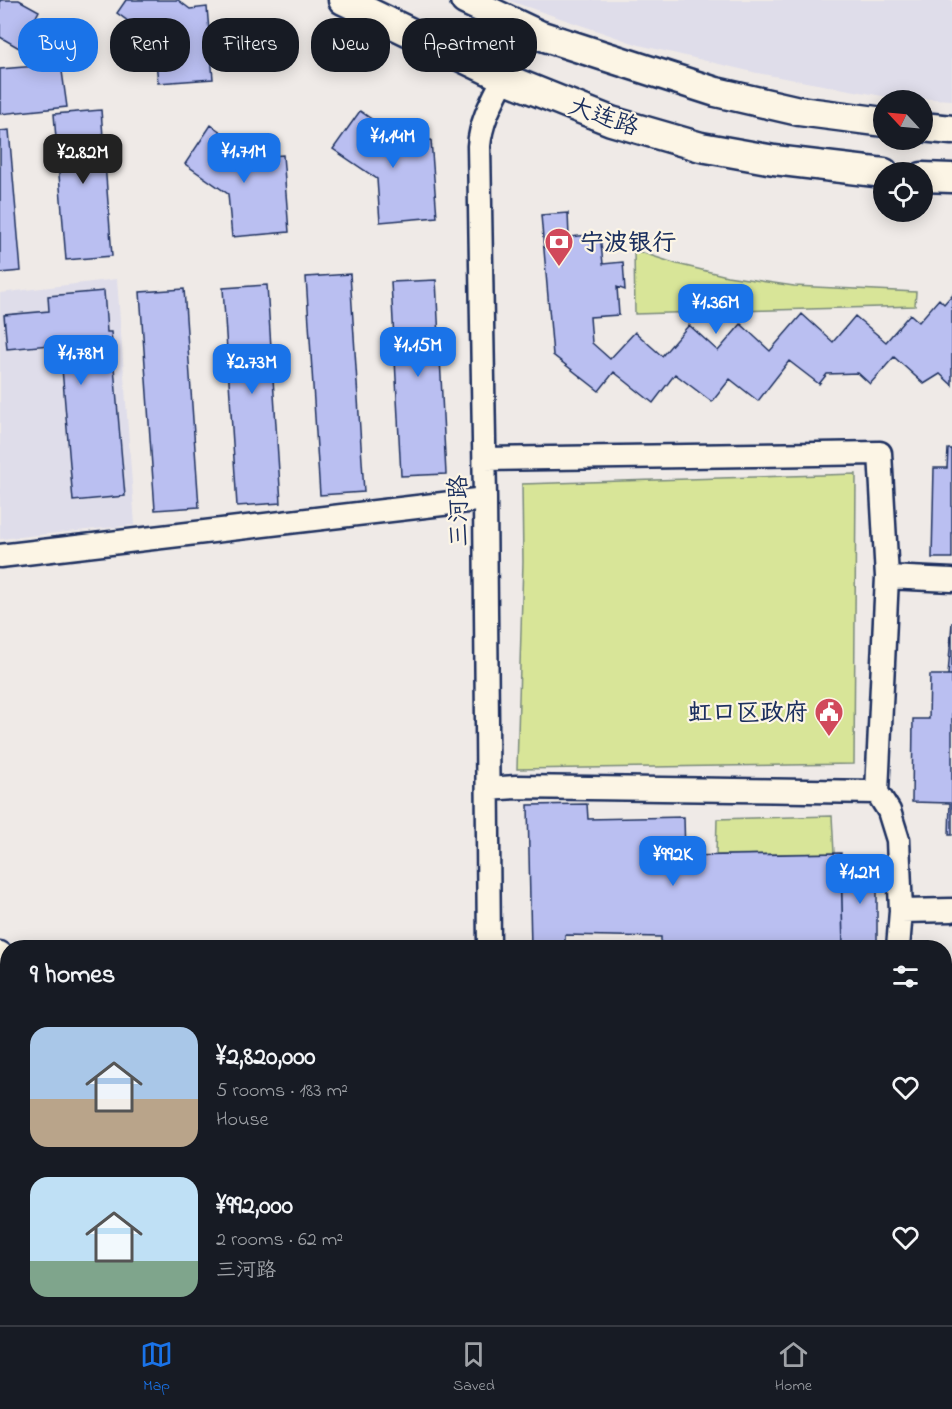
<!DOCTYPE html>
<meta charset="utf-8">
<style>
:root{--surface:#171b24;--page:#242831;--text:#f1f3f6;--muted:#9ea1a6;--line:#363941;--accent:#1a73e8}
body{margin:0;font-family:"Indie Flower","LXGW WenKai TC",sans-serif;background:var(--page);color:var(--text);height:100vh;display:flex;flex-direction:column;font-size:22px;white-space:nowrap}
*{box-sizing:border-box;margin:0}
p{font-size:20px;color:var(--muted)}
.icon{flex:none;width:33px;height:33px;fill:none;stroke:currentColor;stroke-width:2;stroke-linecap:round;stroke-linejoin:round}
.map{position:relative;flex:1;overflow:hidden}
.panel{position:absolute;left:0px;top:940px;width:952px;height:386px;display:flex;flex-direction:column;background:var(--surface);border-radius:24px 24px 0 0;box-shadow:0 3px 15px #0003}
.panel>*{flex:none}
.hud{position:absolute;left:18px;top:18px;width:600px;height:54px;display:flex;gap:12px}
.needle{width:39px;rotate:296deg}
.tools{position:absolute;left:873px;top:90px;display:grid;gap:12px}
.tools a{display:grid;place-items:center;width:60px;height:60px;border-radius:50%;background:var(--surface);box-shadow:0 3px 15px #0003;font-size:30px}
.price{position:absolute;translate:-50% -51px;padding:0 14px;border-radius:12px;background:var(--accent);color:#fff;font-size:20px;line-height:39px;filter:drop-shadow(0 2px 3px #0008)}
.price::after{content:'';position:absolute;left:50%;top:36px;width:18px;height:14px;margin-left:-9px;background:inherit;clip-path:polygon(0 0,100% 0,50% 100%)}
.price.active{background:#222;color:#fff}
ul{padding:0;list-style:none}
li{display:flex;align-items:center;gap:18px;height:150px;padding:0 30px}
li span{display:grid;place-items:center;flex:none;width:168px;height:120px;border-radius:18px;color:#555}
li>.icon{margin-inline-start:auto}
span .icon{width:72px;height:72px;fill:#fffc;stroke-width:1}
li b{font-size:26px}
h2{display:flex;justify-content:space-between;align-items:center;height:72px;padding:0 30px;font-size:26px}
.chip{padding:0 21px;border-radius:24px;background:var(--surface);box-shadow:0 3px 15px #0003;font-size:21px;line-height:54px}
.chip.active{background:var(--accent);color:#fff}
.dock{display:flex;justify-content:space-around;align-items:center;height:84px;border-top:2px solid var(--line);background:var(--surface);font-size:16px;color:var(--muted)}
.dock a{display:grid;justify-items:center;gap:3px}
.dock .active{color:var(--accent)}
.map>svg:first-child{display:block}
.built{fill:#dfddea}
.green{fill:#d8e598;stroke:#7a8a7b;stroke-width:1.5}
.building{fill:#babff1;stroke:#1b2f5e;stroke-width:1.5}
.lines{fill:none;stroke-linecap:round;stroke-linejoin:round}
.minor-casing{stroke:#1b2f5e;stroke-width:27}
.major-casing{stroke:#1b2f5e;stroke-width:33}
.minor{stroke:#fcf5e5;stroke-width:22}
.major{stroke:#fcf5e5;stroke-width:28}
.labels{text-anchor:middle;stroke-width:4.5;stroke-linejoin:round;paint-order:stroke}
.street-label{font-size:24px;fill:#1b2f5e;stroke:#fcf5e5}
.poi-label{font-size:24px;font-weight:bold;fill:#1b2f5e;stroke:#fcf5e5;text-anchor:start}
</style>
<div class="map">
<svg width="952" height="1325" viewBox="0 0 952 1325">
<rect width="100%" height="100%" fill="#efeae7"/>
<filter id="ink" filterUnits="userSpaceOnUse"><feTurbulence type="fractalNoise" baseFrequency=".0167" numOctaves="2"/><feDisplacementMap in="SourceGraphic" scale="12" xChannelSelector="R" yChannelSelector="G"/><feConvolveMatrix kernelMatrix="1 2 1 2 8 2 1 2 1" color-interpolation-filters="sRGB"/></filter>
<g filter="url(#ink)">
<path class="built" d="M507,0H952V100L888,97L757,73L639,45Z
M117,279L135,525L0,539V293Z
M7,1089L8,1318H341L348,1325H0V1094Z
M945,1193H952V1325H832V1319L945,1318Z"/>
<path class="green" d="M634,250L677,264L727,276L794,286L916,292L915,306L635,314Z
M856,474L854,764L517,769L523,562L522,484Z
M832,816L834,853L716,855L717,819Z"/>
<path class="building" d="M0,0H19L39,11L19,48L0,37Z
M126,0H178L190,9L207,7L213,79L158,83L154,40L117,13Z
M61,64L67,107L0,114V69Z
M101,110L112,256L66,260L54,114Z
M360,111L405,142L431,140L437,217L380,222L377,179L333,149Z
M211,125L257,157L283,155L289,232L232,237L228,194L185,164Z
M9,130L21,271L0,273V131Z
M568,213L569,237L600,234L603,264L623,262L625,290L617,287L619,315L590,317L592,343L610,359L635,332L662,356L689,325L718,351L741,324L770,351L802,314L833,342L855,316L886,342L910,314L919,322L939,299L944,304L952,295V385L940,374L924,384L894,357L870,384L858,373L827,374L819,384L789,361L758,401L730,379L712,402L675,374L653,403L614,372L599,391L553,355L541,215Z
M350,274L364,492L320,495L306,277Z
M436,280L446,474L401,476L391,282Z
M267,285L281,503L237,506L223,288Z
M184,289L199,507L155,510L140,292Z
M104,291L107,332H111L125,496L73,501L60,344L7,349L4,315L49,311L48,296Z
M948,449H952V558H932L934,468H947Z
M952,622V675H948Z
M930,675H952V835H949L950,803L912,802L913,719H929Z
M587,804L588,819L684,817L685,856L841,853L843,948H661V937L565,935V948H531L528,805Z
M877,861V948H843L841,863Z
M945,1097H952V1175H945Z
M8,1188V1257L0,1265V1196Z
M945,1208L952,1209V1280H945Z
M92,1318H214L208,1325H86Z
M715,1318H765L761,1325H712Z
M868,1318H901V1325H868Z"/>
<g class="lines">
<g class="minor-casing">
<path id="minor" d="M485,459L880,453L887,577L877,792L889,811L898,840L901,911L898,948
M0,556L485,499
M887,577L952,580
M488,789L516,787L877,792
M901,911L952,910
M489,948L485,499L479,146C481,120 493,100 504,78
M0,953L8,959
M0,1081L8,1073
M0,1280L8,1288
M39,1318L45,1325
M308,1318L315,1325
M385,1318L393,1325
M477,1325L480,1318"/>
</g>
<g class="major-casing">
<path id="major" d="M343,0L511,81L611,121L701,147L774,160L884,173
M465,0L539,35L716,92L799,111L884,122
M922,127L952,130
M922,177L952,178"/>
</g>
<use href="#minor" class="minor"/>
<use href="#major" class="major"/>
</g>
</g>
<defs>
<g id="bank-pin" transform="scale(1.5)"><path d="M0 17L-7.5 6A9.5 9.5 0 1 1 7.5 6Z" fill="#d1495b" stroke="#fcf5e5"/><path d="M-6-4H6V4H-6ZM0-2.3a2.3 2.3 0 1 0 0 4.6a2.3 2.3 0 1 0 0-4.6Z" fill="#fff"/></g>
<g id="civic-pin" transform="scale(1.5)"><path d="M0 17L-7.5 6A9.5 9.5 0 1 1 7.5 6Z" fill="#d1495b" stroke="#fcf5e5"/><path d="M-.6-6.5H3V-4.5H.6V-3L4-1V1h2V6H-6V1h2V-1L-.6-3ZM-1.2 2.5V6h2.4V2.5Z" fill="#fff"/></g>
</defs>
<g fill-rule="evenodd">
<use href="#bank-pin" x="559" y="242"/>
<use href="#civic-pin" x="829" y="712"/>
</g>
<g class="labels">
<g class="street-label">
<text transform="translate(604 116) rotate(19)" y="8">大连路</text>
<text transform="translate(458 511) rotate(-91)" y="8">三河路</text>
</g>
<g class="poi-label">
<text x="580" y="250">宁波银行</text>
<text x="808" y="720" text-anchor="end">虹口区政府</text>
</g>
</g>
</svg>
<div class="tools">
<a><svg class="needle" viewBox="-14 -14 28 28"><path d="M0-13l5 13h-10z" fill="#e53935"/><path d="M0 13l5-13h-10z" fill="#9ea1a6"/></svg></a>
<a><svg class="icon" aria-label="locate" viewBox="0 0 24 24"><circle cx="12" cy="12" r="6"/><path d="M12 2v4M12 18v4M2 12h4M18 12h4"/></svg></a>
</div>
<b class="price" style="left:393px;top:169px">¥1.14M</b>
<b class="price" style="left:244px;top:184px">¥1.71M</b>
<b class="price active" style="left:83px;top:185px">¥2.82M</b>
<b class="price" style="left:716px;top:335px">¥1.36M</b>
<b class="price" style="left:418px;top:378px">¥1.15M</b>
<b class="price" style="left:81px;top:386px">¥1.78M</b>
<b class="price" style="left:252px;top:395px">¥2.73M</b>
<b class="price" style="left:673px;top:887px">¥992K</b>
<b class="price" style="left:860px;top:905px">¥1.2M</b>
<div class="hud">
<a class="chip active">Buy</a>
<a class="chip">Rent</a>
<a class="chip">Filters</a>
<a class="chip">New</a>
<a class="chip">Apartment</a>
</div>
<section class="panel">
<h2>9 homes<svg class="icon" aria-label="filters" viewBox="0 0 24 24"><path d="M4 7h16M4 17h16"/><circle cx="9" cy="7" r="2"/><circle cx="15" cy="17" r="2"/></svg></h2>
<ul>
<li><span style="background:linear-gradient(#a9c7e8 60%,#b9a48a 0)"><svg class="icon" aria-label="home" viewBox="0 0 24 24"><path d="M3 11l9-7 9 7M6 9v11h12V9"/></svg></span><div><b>¥2,820,000</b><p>5 rooms · 183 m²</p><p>House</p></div><svg class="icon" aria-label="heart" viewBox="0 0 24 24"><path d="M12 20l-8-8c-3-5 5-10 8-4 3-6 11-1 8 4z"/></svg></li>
<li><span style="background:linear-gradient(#bfe0f5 70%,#7fa58c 0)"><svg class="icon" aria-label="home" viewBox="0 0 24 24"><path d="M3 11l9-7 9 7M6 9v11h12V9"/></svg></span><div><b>¥992,000</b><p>2 rooms · 62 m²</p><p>三河路</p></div><svg class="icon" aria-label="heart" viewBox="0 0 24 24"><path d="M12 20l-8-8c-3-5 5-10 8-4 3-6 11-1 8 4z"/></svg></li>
</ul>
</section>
</div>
<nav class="dock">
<a class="active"><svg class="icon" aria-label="map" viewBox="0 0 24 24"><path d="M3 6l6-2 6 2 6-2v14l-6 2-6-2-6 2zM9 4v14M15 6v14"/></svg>Map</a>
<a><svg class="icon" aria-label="saved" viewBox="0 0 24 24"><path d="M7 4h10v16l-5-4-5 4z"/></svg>Saved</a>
<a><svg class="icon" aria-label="home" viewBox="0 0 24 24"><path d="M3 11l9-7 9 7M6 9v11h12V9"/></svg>Home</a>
</nav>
